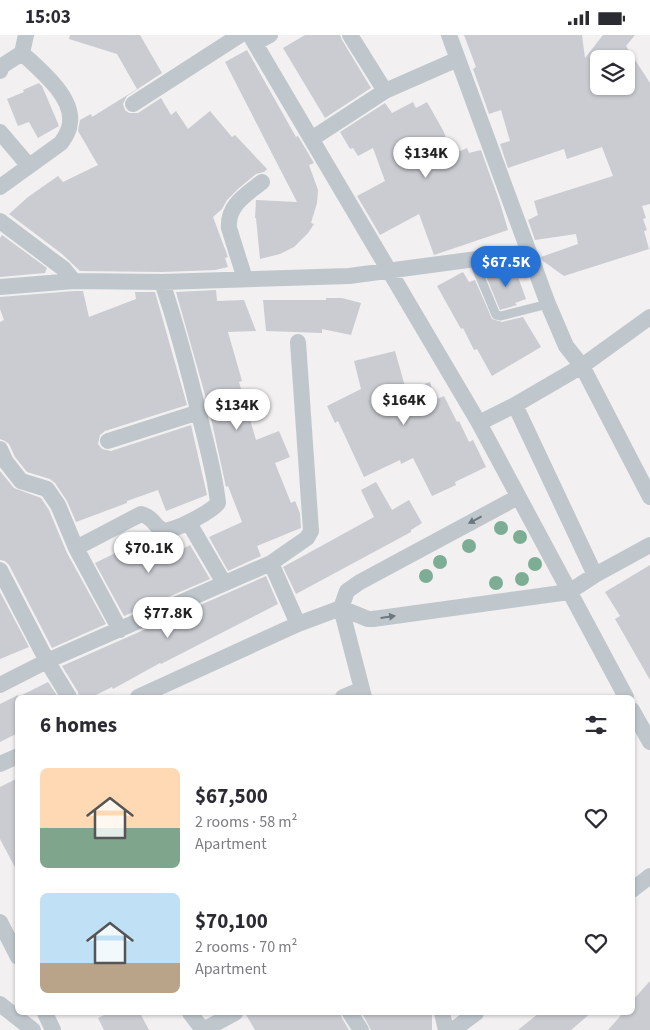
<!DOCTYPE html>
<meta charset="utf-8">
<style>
:root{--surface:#fff;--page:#f2f2f3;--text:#2b2b33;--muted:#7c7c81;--accent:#2772d5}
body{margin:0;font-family:"Source Sans 3",sans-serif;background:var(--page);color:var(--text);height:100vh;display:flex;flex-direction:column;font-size:19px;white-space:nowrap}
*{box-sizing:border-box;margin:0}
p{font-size:16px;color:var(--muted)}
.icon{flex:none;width:28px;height:28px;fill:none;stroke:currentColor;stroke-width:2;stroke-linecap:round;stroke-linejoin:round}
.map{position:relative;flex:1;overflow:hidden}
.panel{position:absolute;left:15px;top:660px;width:620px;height:320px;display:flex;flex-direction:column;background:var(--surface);border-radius:8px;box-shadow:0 1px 4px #0004}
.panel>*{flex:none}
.fabs{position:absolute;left:590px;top:15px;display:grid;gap:10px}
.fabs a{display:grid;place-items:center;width:45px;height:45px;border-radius:8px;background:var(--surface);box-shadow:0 1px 4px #0004;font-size:25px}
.price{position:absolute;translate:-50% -42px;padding:0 11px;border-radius:18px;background:#fff;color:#222;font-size:16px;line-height:32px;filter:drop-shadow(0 1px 2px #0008)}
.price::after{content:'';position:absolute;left:50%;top:30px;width:15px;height:11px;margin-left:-8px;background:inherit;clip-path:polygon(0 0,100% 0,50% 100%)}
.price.current{background:var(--accent);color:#fff}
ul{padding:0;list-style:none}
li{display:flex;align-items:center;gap:15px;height:125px;padding:0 25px}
li span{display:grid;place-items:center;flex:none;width:140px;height:100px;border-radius:8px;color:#555}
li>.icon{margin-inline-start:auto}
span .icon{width:60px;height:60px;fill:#fffc;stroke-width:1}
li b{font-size:21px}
h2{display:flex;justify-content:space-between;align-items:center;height:60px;padding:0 25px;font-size:21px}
.status{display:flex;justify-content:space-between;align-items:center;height:35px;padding:0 25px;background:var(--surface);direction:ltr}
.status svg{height:14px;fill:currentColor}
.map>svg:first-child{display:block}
.building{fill:#caccd2;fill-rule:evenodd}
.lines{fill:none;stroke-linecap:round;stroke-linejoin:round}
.service{stroke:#bfc7cd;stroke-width:9}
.minor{stroke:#bfc7cd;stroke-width:16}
.tree{fill:#7dae95}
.oneway{fill:#6c767e}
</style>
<div class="status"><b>15:03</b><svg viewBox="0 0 49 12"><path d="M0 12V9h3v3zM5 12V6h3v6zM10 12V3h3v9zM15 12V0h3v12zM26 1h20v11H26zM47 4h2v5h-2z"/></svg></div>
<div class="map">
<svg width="650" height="995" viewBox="0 0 650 995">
<rect width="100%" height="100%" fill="#f2f0f0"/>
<path class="building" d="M70,0H140L162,38L127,61L123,69L125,75L129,78H138L161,63L171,80L176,76L188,94L210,76L232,102L235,100L267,134L264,137L256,139L238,154L227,165L222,174L213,182L228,222L225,223L228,232L215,235L162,237L80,236L62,219L9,179L28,162L58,141L63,147L98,130L78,96L80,85L91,79L92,82L137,54L117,19L69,4Z
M305,0H340L342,5L371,53L325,83L283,13Z
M464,0H582L585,23L603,0H635L626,11L650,48V169L642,171L646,183L643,184L647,195L644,196L649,214L564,241L543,226L541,222L578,209L576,199L535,205L528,185L538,180L534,166L613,141L602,112L567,124L564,114L508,133L500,109L510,106L501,75L489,79L473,34L476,32ZM599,24H626V51H599Z
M247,15L296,102L298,101L314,128L309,130L318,155L317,168L311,188L314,189L308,198L294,212L280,219L260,224L256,183H255L256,165L297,167L225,27Z
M39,48L42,51L59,91L38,103L29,87L18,91L7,64L24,57L23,55Z
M413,67L416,73L427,67L444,97L451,120L467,113L469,118L481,115L500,168L508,195L434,220L419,179L380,200L357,161L385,146L373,113L358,121L353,113L350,114L340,97L385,68L392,78Z
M2,200L47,233L45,238L0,242V203Z
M514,231L526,264L515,268L517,270L500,275L486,241Z
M463,237L469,247L475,245L492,284L502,287L523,282L541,312L492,341L477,314L474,315L463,293L461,294L437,251Z
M216,255L217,266L244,265L256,296L228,297L242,346L239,347L256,405L279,396L290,422L275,428L291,468L295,466L300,478L301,493L257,511L261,521L228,536L209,502L242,487L228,451L226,452L209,374L176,257Z
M74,256H83L89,282L136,264L135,257H155L187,370L105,396L100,400L98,409L102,414L111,416L191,390L207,460L166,476L158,455L127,466V468L76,487L67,466L55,448L50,444L27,437L15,422L9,409L5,406L0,404V287L4,285L0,274V262Z
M326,263H342L361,268L351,300L322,294V298L266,296L263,265H326Z
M395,316L406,355L430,347L435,365L444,361L457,387L459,386L469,407L473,405L486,432L455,447L456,450L432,461L413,423L401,429L400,425L364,442L338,386L335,388L327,371L361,354L354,326Z
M0,436L14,453L41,463L49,475L67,518L106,589L52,613L9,530L5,526L0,525Z
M376,447L392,475L409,465L422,488L411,495V497L296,559L283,532L374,482L361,455Z
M152,500L161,518L168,514L172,520L190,510L210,544L124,581L95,528Z
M650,530V645L615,584L620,581L605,557Z
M266,541L278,569L161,629L160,628L113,654L112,652L92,662H79L78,657L62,631Z
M0,557L29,612L0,624Z
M48,647L58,662H18V698L0,707V669L18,660V662Z
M18,743V838L0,804V752Z
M650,946V995H608L623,978H632V966Z
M108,978H140L149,995H104L98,983Z
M245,978H340L342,983L349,995H255Z
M362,978H432V995H371Z
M539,978H591L571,995H518Z"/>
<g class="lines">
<path class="service" d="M473,225L496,280L501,281L548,269"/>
<path class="minor" d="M250,0L479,388L626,662
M350,0L385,56
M449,0L548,269L566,311L582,331L650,462
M255,8L270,0
M0,36L2,31L22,18L26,0
M133,69L240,0
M0,97L29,131
M313,103L385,56L458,24
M0,152L61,108C65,102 70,95 70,87C73,61 39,34 22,18
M0,186L64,234L74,246
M245,244L229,193C227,170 247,159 262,147
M0,252L74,246L162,247L349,241L529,217
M515,370L595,540
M479,388L515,370L582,331L650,282
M108,406L199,377
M0,414L6,427L21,446L47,454L58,470L76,513L120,595
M189,488L224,548
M76,513L141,479C154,482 154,492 163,495C173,498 212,476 218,468C215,439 207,411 200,383C189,337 177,292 162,247
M271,528L307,503L311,496L298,307
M0,535L47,626L69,662
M0,650L47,626L271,528L298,589
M138,662L298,589L341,573L368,584H373L569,557L595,540L650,510
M343,662L362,654
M364,662L341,573L347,556L360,547L518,462
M632,675L650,707
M0,729L18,721
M632,855L650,841
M0,887L18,922
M0,969L33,995
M45,978L53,995
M190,978L203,995
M350,978L361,995
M442,978L446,995
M203,995L235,978
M453,995L476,978"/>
</g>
<g class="tree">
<circle cx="501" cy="493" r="7"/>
<circle cx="520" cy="502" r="7"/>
<circle cx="469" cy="511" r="7"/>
<circle cx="440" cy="527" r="7"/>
<circle cx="535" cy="529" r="7"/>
<circle cx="426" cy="541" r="7"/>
<circle cx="522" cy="544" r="7"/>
<circle cx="496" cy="548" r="7"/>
</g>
<defs><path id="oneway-solid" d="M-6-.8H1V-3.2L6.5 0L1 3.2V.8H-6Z" transform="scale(1.25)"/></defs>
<g class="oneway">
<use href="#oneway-solid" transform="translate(475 485) rotate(152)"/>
<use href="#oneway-solid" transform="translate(388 582) rotate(-8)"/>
</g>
</svg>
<div class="fabs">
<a><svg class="icon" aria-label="layers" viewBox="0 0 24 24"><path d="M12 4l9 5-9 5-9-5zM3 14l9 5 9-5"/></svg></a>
</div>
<b class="price" style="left:426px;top:144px">$134K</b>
<b class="price current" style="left:506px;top:253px">$67.5K</b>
<b class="price" style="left:404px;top:391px">$164K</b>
<b class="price" style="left:237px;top:396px">$134K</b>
<b class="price" style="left:149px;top:539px">$70.1K</b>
<b class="price" style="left:168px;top:604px">$77.8K</b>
<section class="panel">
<h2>6 homes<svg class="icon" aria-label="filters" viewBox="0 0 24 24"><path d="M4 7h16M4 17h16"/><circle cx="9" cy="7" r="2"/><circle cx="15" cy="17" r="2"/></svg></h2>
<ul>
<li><span style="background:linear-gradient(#ffd9b3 60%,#7fa58c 0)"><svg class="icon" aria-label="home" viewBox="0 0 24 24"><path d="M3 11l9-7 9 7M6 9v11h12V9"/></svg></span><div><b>$67,500</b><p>2 rooms · 58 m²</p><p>Apartment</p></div><svg class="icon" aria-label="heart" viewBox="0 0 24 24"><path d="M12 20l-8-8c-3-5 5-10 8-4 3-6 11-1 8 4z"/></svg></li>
<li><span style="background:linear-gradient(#bfe0f5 70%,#b9a48a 0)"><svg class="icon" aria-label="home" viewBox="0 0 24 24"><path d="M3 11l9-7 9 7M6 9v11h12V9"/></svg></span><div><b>$70,100</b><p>2 rooms · 70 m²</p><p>Apartment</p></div><svg class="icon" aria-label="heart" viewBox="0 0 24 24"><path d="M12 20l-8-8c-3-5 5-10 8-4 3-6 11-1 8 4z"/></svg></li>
</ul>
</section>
</div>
